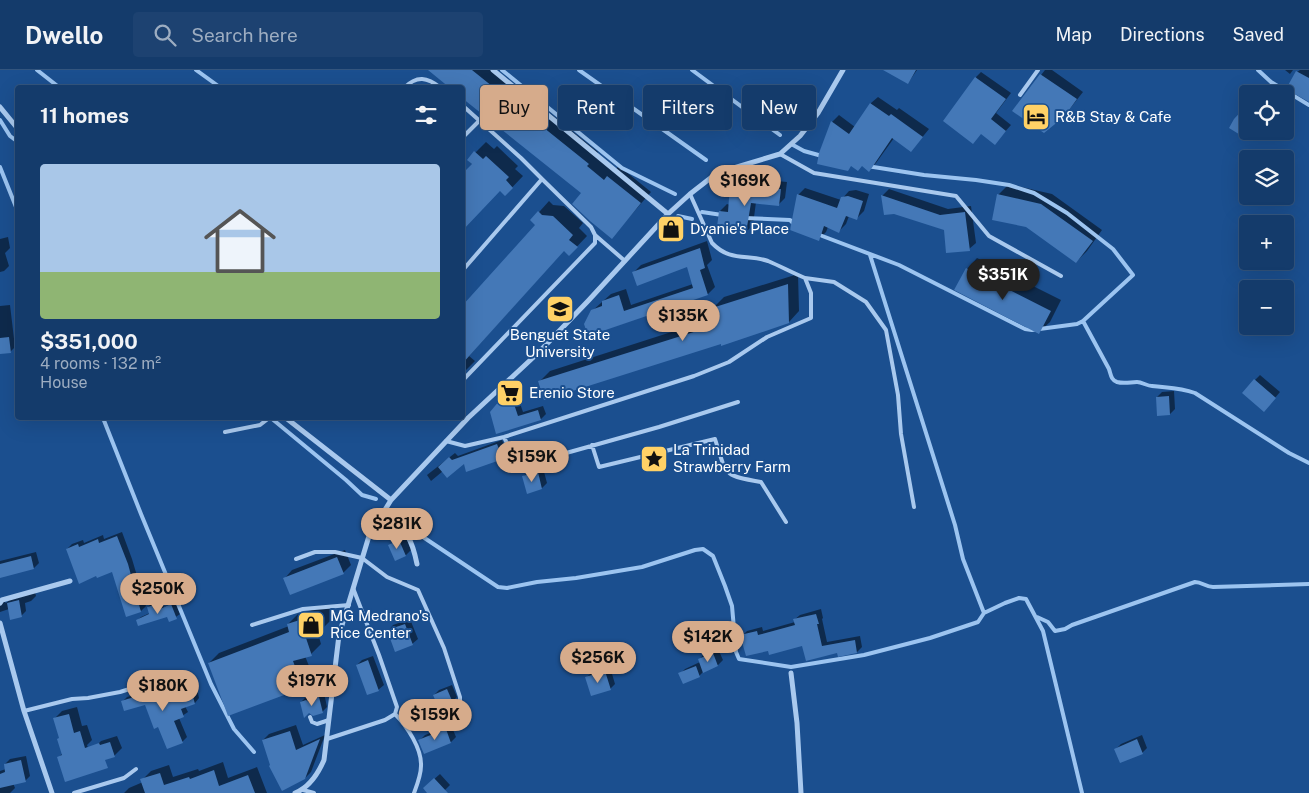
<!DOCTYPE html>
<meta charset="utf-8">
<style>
:root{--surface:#143b6b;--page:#1d4271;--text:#f1f3f6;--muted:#9dadc1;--line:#33557e;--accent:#d6ab8b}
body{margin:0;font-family:"Public Sans",sans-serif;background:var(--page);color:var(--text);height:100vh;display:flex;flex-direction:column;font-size:19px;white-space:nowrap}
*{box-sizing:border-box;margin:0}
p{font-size:16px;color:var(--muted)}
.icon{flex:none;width:28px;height:28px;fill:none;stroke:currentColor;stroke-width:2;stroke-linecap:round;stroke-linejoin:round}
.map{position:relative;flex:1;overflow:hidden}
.side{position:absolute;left:15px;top:15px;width:450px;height:335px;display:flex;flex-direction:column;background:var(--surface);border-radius:5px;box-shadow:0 5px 20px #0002,0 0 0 1px var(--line)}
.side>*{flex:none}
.hud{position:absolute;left:480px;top:15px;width:475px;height:45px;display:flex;gap:10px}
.tools{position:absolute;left:1239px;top:15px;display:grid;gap:10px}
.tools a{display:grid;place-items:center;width:55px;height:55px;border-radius:5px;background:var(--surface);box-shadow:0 5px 20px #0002,0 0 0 1px var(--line);font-size:25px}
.price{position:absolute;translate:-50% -42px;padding:0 11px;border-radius:18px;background:var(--accent);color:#111;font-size:16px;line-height:32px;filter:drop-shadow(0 1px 2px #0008)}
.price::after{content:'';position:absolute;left:50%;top:30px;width:15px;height:11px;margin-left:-8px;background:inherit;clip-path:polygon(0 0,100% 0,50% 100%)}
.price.selected{background:#222;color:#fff}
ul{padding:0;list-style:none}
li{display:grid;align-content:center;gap:10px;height:265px;padding:0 25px}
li+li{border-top:1px solid var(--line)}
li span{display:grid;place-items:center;height:155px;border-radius:5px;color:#555}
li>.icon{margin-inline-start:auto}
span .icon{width:90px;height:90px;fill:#fffc;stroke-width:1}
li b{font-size:21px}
h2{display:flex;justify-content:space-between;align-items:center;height:60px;padding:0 25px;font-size:21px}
.tag{padding:0 18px;border-radius:5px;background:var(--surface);box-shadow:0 5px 20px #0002,0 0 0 1px var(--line);font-size:18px;line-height:45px}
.tag.selected{background:var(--accent);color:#111}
header{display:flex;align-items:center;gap:30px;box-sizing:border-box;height:70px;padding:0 25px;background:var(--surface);border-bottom:1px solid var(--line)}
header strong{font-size:24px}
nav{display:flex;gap:28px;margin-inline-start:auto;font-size:18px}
.search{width:350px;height:45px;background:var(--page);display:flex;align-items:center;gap:12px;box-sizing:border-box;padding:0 18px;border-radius:5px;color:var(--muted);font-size:19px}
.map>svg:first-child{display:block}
.shadow{fill:#0007}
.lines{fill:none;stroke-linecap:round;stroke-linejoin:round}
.stream{stroke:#9cc4f0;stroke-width:4}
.building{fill:#4478b7}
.lane{stroke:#a9c9ee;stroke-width:4}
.street{stroke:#a9c9ee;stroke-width:5}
.labels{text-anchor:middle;stroke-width:4;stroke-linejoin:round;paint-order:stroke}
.poi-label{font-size:15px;fill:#fff;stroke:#1b4f8f;text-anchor:start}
</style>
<header>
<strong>Dwello</strong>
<div class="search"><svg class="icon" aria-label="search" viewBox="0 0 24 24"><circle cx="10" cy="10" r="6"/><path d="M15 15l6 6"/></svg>Search here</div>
<nav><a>Map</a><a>Directions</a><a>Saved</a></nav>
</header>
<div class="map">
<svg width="1309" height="723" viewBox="0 0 1309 723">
<rect width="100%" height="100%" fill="#1b4f8f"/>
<path class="shadow" d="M430,0H496L598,82L596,85L615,100L619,96L651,122L612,167L583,123L462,18Z
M886,0H917L908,13Z
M1045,0H1052L1083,22L1061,50L1014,40Z
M1285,0H1293L1290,4Z
M1300,0H1309V30L1297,2Z
M981,2L1011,23L996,43L1011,55L995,73L976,7Z
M878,27L897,40L899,38L929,59L911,81L894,68L876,93L869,100L862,95H852L820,84L832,52L839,45L855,57L871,33Z
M486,72L494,79L497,76L518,96L515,99L523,106L505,125L468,90Z
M738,107L787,112L785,128L778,135L756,132L753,155L746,162L720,141L727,134L730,135L732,114Z
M1009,114L1052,124L1102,160L1087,181L1076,192L998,125Z
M805,118L841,130L849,121L856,120L869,124L864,141L857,148L849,146L846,154L839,161L828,157L826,162L819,169L798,125Z
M889,119L948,139L971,136L976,173L969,179L945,159L882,126Z
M549,131L553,135L564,136L583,153L579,158L587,166L569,185L564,180L469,286L475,291L462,304V238L537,155L532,150Z
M8,167L10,178L5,183L9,196L4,201L0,202V169Z
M707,171L712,190L707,195L715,217L708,224L589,265L592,241L611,224L626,219L631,235L693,214L688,196L633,203L641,195Z
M977,188L1061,230L1050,252L1039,262L967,199Z
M798,204L799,241L789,252L722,272L539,312L550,301L715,248L713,238L724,227Z
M10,235L15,277L10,282L0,283V236Z
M1260,305L1280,322L1269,335L1255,310Z
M514,316L523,342L543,336L546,344L541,349L491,342Z
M1174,321L1175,339L1170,344L1157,327L1162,322Z
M502,370L507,383L502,388L464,392L443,401L431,411L427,405L455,383L458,386Z
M543,398L547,413L542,418L523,407L528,402Z
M122,462L132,489L146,536L141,541L113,500L67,479L72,474L83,470L84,473L103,465L104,469Z
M405,466L411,480L406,485L396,490L390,475L395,470Z
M345,480L351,495L343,503L285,508L292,500Z
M36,482L39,493L34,498L0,507V491Z
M35,522L36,526L31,531L25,533L26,541L21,546L9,539L0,542V529L6,533L11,529Z
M162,531L164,537L175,532L180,544L170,551L167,546L137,551L141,547L150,543L148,537L152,533Z
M329,535L333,548L323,558L317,560L321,574L311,584L305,586L313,606L302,617L209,593L219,583L289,556L288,554L298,544Z
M821,539L823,548L822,549L827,572L860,566L862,577L857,582L838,581L803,574L769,579L742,566L747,561L762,557L763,561L795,552L794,550L800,545Z
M410,549L418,569L412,574L388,561L393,555Z
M718,579L723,590L718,595L705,600L699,606L680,604L685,599L700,592L699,590L704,584Z
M373,586L384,615L378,620L357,595L362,590Z
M610,597L615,614L610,619L587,607L592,602Z
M169,611L173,627L197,619L199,628L195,633L185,636L188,642L179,648L187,667L182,672L159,655L146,634L122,632L127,627L155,619L159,614Z
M452,615L457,627L452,632L434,625L439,620Z
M324,623L327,637L322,642L301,632L306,627L311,626L315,628L320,624Z
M77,637L82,656L87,655L92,670L87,675L94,696L59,687L63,683L55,648L62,641Z
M296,655L303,675L325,665L311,702L305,708L263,670L269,664Z
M451,655L456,667L451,672L420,670L425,665Z
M1142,665L1147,678L1142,683L1116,679L1121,674Z
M117,666L122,678L114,686L94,678L101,671Z
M26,686L30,706L25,711L13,713L15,718L10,723H0V701L6,699L5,694L10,689Z
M223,692L228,708L257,697L267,723H124L129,718L143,712L142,710L151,701L169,695L173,707L198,699L199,701Z
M440,704L450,715L442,723H429L424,718Z"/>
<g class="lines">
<path class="stream" d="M37,0L60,18
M196,0L221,18
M502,0L622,98L675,124
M579,0L706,90
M692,0L780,65
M1258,0L1271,12L1309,35
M0,50L10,66L18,72
M793,75L804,81L822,86
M0,97L18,142
M702,142L722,145
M678,146L692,149
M744,148L790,150L795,155
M817,164L899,195L1025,259L1032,260L1077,254L1083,251L1133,205L1113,179L1067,143L1034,123L1009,115L976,110L924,105L867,96
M870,185L955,455L963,489L984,543
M1083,251L1109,299C1111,305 1111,310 1117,312C1124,314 1131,312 1137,312C1142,312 1147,316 1152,316C1169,318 1179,317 1195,323L1289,383L1309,393
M103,348L141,444L211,614L234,659L254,682
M271,348L346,410L362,425L376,429
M394,442L423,467L498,517L507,518L537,512L576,508L642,497L695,480L703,479L713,486L725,516L732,536L736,582L739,589L791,597L864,585L930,568L978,552L984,543L1005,533L1019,528L1026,529L1043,561L1082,723
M1037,547L1048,552L1055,561L1065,559L1072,555L1195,512C1202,512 1206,517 1213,517L1309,514"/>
</g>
<path class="building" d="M428,0H472L589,94L587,96L604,110L607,106L641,133L612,169L590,151L572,134L581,123L462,28V18H450Z
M883,0H916L908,14Z
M1296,1L1309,8V32L1286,19Z
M1040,4L1077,29L1061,51L1060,50L1044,63L1012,41Z
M975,7L1006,29L991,49L1006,61L995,75L981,64L973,74L943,51Z
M870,33L889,46L891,44L923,67L911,82L892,68L869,102L862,96L858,101L851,96L848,101L817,94L819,83L831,51L849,64Z
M1248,34V57L1242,66L1229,58L1234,49Z
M474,81L483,89L486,86L509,107L506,110L513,118L505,126L500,121L462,161V104L472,94L467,90Z
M730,114L781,119L779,136L751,133L746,163L723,164L717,157L719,141L728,142Z
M797,124L837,138L841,127L848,126L863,131L857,150L846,146L839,163L824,156L819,171L790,160Z
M997,124L1041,134L1093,171L1076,193L1026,157L992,150Z
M881,125L940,145L965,142L970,181L946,183L944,160L894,144L884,145Z
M538,141L542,145L553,146L573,165L569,170L578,177L569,186L564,181L462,294V236L535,155L530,150Z
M700,178L705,198L700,200L708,225L588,266L584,254L591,240L602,236V231L619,225L624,241L693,218L687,197L637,216L632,202Z
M966,198L1051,241L1039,264L954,220Z
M788,214L789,253L721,276V274L544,330L538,311L716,255L712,238Z
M9,267L11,283L0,284V268Z
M1254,309L1276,328L1264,342L1242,323Z
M509,319L518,346L538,340L541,350L496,364L490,342Z
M1169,326L1170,345L1157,346L1156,327Z
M497,374L503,389L466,402L464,394L447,408L438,397L449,387L452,390Z
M538,402L542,419L527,424L522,406Z
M117,466L128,494L141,542L126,547L112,502L97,508L96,506L79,514L66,479L78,474L79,477L98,469L99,473Z
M399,470L406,486L395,491L388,475Z
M31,486L34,499L0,508V494Z
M337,487L344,504L290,525L283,508Z
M19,530L22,547L10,550L7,533Z
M158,534L160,539L171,534L177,549L169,552L167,547L138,556L136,550L149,544L147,537Z
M319,544L324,559L305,565L312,586L293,591L303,618L228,646L208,593L289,562L287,554Z
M816,544L819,554H817L822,576L855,570L857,583L838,587L837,583L806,591L802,576L769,585L768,581L746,586L740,565L757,561L758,565L795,555L793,549Z
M405,554L413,575L395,582L387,560Z
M713,583L718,596L703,603L698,589Z
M368,590L379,621L367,625L356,595Z
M696,596L700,607L683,614L678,603Z
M605,601L611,620L591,626L585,607Z
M165,615L168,630L192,623L195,634L181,639L184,647L174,651L183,673L167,679L158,657L154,659L145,635L124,641L121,631L154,621L153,618Z
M447,619L453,633L439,639L433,625Z
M319,627L323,643L313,646L309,643L304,648L300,632L306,630L310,633L313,628Z
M69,644L74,663L80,661L85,678L99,673L100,675L110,672L115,687L105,690L108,698L65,712L57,687L62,685L57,669L59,668L53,648Z
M446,659L451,673L424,684L418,670Z
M290,661L296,680L320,669L305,709L282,721L269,696L270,695L262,670Z
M1137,669L1143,684L1120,693L1114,679Z
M21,690L26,712L0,718V704L5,702L4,694Z
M214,700L219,716L248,705L255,723H145L140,709L160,703L164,715L189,707L190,709Z
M434,708L448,723H427L423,718Z"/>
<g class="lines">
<path class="lane" d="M404,18C417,5 427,7 441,18
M1020,25L1038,0
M462,35L521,88L542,109L462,201
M462,68L480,50
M780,84L814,103L956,126L989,166L1061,206
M595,165L625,191
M805,208L834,212L866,232L886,260L898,325L901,364L914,437
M462,311L595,173V165L591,157L542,109
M225,362L260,355L269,348
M504,367L515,391L527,394L659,357L738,332
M446,371L465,376L504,367L694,306L729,292L767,267L811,248V223L805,208C793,203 780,196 768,191C747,184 730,192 712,173L690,124
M592,375L599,397L715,369C727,406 722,405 761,412L786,452
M296,489L315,482H335L362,488L387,507L418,520L444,578L460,627V634L454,639L404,653
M252,555L303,539L349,535
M309,629L311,624L332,618
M24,641L72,629L88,628L120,622L161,609
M395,644C407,656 422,679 421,696C421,705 417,715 414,723
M310,647L312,652L317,654L329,650
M327,669L385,650L395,644L397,637L379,585L353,518
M303,720L314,723
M74,723L124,708L136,699"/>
<path class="street" d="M493,0L668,144
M0,37L18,59
M286,348L391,430
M384,441C405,461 411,464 417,494
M0,533L2,530L70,511
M0,553L24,641L52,723
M791,603L797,653L801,723
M295,723C310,717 318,704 324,690L339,565L369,466L391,430L468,348L539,282L588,231L668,144L690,124L717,103L780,84L800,66L818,43L843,0"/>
</g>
<defs>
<g id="hotel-square" transform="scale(1.4375)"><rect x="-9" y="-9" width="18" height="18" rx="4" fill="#ffd166" stroke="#1b4f8f"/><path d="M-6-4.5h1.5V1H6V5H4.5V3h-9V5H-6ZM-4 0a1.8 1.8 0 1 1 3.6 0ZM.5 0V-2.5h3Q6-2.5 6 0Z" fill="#111"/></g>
<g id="shop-square" transform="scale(1.4375)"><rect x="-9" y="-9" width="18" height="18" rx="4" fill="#ffd166" stroke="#1b4f8f"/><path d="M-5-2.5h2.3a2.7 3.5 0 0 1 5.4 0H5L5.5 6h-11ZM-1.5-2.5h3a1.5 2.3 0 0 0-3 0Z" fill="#111"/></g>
<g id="university-square" transform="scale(1.4375)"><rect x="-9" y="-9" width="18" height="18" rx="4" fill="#ffd166" stroke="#1b4f8f"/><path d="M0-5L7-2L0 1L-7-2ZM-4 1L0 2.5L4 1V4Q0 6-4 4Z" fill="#111"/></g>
<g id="supermarket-square" transform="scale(1.4375)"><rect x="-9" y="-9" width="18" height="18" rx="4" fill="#ffd166" stroke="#1b4f8f"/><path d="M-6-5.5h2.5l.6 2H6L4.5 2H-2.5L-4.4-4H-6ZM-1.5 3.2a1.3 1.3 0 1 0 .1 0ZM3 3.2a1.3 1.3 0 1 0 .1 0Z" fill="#111"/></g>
<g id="sight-square" transform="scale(1.4375)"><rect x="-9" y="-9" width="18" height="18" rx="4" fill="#ffd166" stroke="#1b4f8f"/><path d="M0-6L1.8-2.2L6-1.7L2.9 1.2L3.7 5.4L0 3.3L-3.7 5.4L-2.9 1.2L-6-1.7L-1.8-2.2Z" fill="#111"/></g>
</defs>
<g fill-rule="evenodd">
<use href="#hotel-square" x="1036" y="47"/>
<use href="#shop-square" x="671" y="159"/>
<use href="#university-square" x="560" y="239"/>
<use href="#supermarket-square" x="510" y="323"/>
<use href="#sight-square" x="654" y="389"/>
<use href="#shop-square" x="311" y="555"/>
</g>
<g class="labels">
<g class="poi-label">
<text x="1055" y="52">R&amp;B Stay &amp; Cafe</text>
<text x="690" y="164">Dyanie's Place</text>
<text x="560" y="270" text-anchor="middle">Benguet State<tspan x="560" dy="17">University</tspan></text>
<text x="529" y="328">Erenio Store</text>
<text x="673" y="385">La Trinidad<tspan x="673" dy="17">Strawberry Farm</tspan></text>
<text x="330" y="551">MG Medrano's<tspan x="330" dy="17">Rice Center</tspan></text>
</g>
</g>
</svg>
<div class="tools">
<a><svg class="icon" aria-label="locate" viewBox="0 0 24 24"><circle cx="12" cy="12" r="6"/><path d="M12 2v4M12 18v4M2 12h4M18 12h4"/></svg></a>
<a><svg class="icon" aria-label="layers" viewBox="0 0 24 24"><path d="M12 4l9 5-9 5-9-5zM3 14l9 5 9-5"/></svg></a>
<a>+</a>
<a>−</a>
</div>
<b class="price" style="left:745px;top:137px">$169K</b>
<b class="price selected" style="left:1003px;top:231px">$351K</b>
<b class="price" style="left:683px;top:272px">$135K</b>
<b class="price" style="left:532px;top:413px">$159K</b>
<b class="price" style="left:397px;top:480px">$281K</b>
<b class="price" style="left:158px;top:545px">$250K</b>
<b class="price" style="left:708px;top:593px">$142K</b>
<b class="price" style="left:598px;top:614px">$256K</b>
<b class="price" style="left:312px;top:637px">$197K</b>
<b class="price" style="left:163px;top:642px">$180K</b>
<b class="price" style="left:435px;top:671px">$159K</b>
<div class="hud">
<a class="tag selected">Buy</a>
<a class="tag">Rent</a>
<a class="tag">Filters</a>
<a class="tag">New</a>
</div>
<section class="side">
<h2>11 homes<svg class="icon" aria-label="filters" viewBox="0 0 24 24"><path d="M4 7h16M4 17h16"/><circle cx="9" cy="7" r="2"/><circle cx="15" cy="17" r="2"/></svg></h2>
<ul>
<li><span style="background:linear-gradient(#a9c7e8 70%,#8fb573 0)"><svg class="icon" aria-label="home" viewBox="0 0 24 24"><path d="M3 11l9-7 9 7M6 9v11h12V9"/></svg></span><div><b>$351,000</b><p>4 rooms · 132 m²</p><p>House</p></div></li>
</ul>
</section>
</div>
